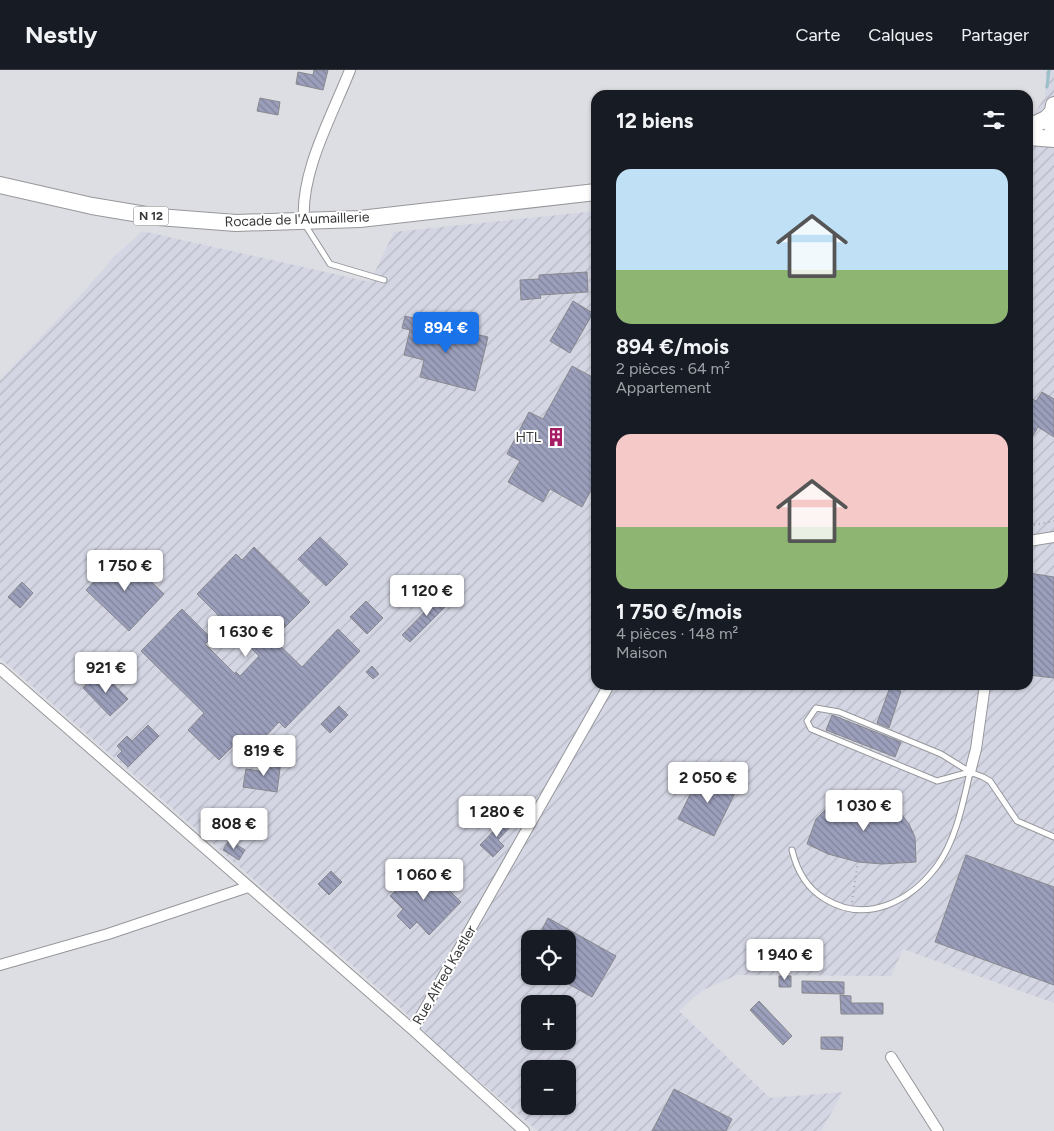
<!DOCTYPE html>
<html lang="fr">
<meta charset="utf-8">
<style>
:root{--surface:#171b24;--page:#20242c;--text:#f1f3f6;--muted:#9ea1a6;--line:#363941;--accent:#1a73e8}
body{margin:0;font-family:Figtree,sans-serif;background:var(--page);color:var(--text);height:100vh;display:flex;flex-direction:column;font-size:19px;white-space:nowrap}
*{box-sizing:border-box;margin:0}
p{font-size:16px;color:var(--muted)}
.icon{flex:none;width:28px;height:28px;fill:none;stroke:currentColor;stroke-width:2;stroke-linecap:round;stroke-linejoin:round}
.map{position:relative;flex:1;overflow:hidden}
.details{position:absolute;left:591px;top:20px;width:442px;height:600px;display:flex;flex-direction:column;background:var(--surface);border-radius:15px;box-shadow:0 1px 4px #0004}
.details>*{flex:none}
.tools{position:absolute;left:521px;top:860px;display:grid;gap:10px}
.tools a{display:grid;place-items:center;width:55px;height:55px;border-radius:10px;background:var(--surface);box-shadow:0 1px 4px #0004;font-size:25px}
.price{position:absolute;translate:-50% -42px;padding:0 11px;border-radius:5px;background:#fff;color:#222;font-size:16px;line-height:32px;filter:drop-shadow(0 1px 2px #0008)}
.price::after{content:'';position:absolute;left:50%;top:30px;width:15px;height:11px;margin-left:-8px;background:inherit;clip-path:polygon(0 0,100% 0,50% 100%)}
.price.active{background:var(--accent);color:#fff}
ul{padding:0;list-style:none}
li{display:grid;align-content:center;gap:10px;height:265px;padding:0 25px}
li span{display:grid;place-items:center;height:155px;border-radius:15px;color:#555}
li>.icon{margin-inline-start:auto}
span .icon{width:90px;height:90px;fill:#fffc;stroke-width:1}
li b{font-size:21px}
h2{display:flex;justify-content:space-between;align-items:center;height:60px;padding:0 25px;font-size:21px}
header{display:flex;align-items:center;gap:30px;box-sizing:border-box;height:70px;padding:0 25px;background:var(--surface);border-bottom:1px solid var(--line)}
header strong{font-size:24px}
nav{display:flex;gap:28px;margin-inline-start:auto;font-size:18px}
.map>svg:first-child{display:block}
.industrial{fill:url(#industrial-furrows);fill-rule:evenodd}
.lines{fill:none;stroke-linecap:round;stroke-linejoin:round}
.stream{stroke:#9cc0c9;stroke-width:3}
.building{fill:url(#building-back-hatch);stroke:#88888d}
.lane-casing{stroke:#96979b;stroke-width:7}
.street-casing{stroke:#96979b;stroke-width:12}
.primary-casing{stroke:#96979b;stroke-width:18}
.path{stroke:#a3a3a7;stroke-width:2;stroke-dasharray:1 4;stroke-linecap:butt}
.lane{stroke:#fff;stroke-width:5}
.street{stroke:#fff;stroke-width:10}
.primary{stroke:#fff;stroke-width:16}
.labels{text-anchor:middle;stroke-width:4;stroke-linejoin:round;paint-order:stroke}
.shield{fill:#fff;stroke:#747475;stroke-width:1}
.shield-label{font-size:12px;font-weight:bold;fill:#38383a}
.street-label{font-size:14px;fill:#38383a;stroke:#fff}
.poi-label{font-size:14px;fill:#38383a;stroke:#fff;text-anchor:end}
</style>
<header>
<strong>Nestly</strong>
<nav><a>Carte</a><a>Calques</a><a>Partager</a></nav>
</header>
<div class="map">
<svg width="1054" height="1061" viewBox="0 0 1054 1061">
<defs>
<pattern id="industrial-furrows" width="10" height="10" patternUnits="userSpaceOnUse" patternTransform="scale(1.25)"><rect width="10" height="10" fill="#d4d6e3"/><path d="M-1 1l2-2M0 10L10 0M9 11l2-2" fill="none" stroke="#b7b8c4"/></pattern>
<pattern id="building-back-hatch" width="6" height="6" patternUnits="userSpaceOnUse" patternTransform="scale(1.25)"><rect width="6" height="6" fill="#9b9fbb"/><path d="M-1 5l2 2M0 0l6 6M5-1l2 2" fill="none" stroke="#7f8399"/></pattern>
</defs>
<rect width="100%" height="100%" fill="#dddee3"/>
<path class="industrial" d="M1046,0H1054V933L903,879L891,906L737,905L703,920L679,941L770,1028L843,1022L821,1061H538L443,980L402,939L0,588V310L78,228L114,187L142,161L370,212L394,162L596,141V615H1029V51L1045,27ZM530,869H568V906H530ZM530,934H568V971H530ZM530,999H568V1036H530Z"/>
<g class="lines">
<path class="stream" d="M1047,17L1049,0"/>
</g>
<path class="building" d="M314,0H328L323,20L296,14L298,2L313,5Z
M260,28L280,32L278,45L257,41Z
M587,202L588,222L540,225L541,228L521,230L520,210L539,209V205Z
M573,231L593,243L570,283L550,271Z
M405,246L425,251L423,259L456,267L457,260L488,267L475,321L420,307L424,290L404,285L410,260L402,258Z
M572,296L596,309V411L582,437L550,419L543,432L508,412L520,391L507,384L529,342L543,349Z
M1042,322L1054,329V367L1038,357L1029,372V327L1036,331Z
M320,467L348,494L326,516L298,489Z
M254,477L310,532L273,569L302,597L338,559L360,581L285,658L279,652L248,685L236,673L219,690L188,660L204,643L141,581L182,539L211,568L205,574L235,604L236,602L240,606L259,586L197,524L236,484L242,490Z
M121,483L164,524L129,561L86,520Z
M1029,503L1054,507V608L1029,605V577L1032,550H1029Z
M22,512L33,523L20,538L8,527Z
M444,522L452,530L410,572L402,565Z
M366,531L383,548L367,564L350,547Z
M372,596L379,604L373,609L366,602Z
M101,601L128,629L110,646L83,618Z
M890,617L901,621L889,658L877,653Z
M339,636L348,645L330,663L321,654Z
M832,645L901,672L895,687L826,660Z
M148,655L159,666L128,697L117,686L122,681L117,676L127,666L132,671Z
M264,688L281,691L277,722L243,717L246,699L266,702L262,699Z
M701,702L737,719L714,766L678,749Z
M869,726L886,731L899,741L909,754L915,767L916,792L882,794L858,792L828,784L807,774L816,749L827,738L838,731L852,727Z
M507,747L514,753L498,770L504,776L493,787L480,775Z
M229,770L245,780L239,790L223,780Z
M966,785L1054,817V915L935,872Z
M423,794L461,832L429,865L417,852L410,859L397,846L403,839L390,826Z
M331,801L342,812L329,825L318,814Z
M548,848L616,886L592,927L554,906H568V869H537Z
M779,906H791V917H779Z
M802,911L844,912V924L802,923Z
M840,925L851,926V933H883V944H841Z
M759,931L792,966L783,975L750,940Z
M821,967H843L842,980L821,979Z
M674,1019L732,1049L726,1061H652Z"/>
<g class="lines">
<g class="lane-casing">
<path id="lane" d="M304,153L330,194L384,210
M970,702L937,711L811,659L807,651L816,638L839,642L941,684L970,702L983,707L990,711L1017,751L1054,767
M792,780C797,801 806,818 825,829C866,854 910,832 937,796C956,770 963,733 970,702"/>
</g>
<g class="street-casing">
<path id="street" d="M304,152C300,102 332,46 350,0
M1029,471L1054,467
M0,599L413,960L524,1061
M970,702L976,679L985,615
M0,895L108,864L248,817
M413,960L609,615
M891,987L938,1061"/>
</g>
<g class="primary-casing">
<path id="primary" d="M1054,35L1051,53L1054,62
M1029,57L1046,49L1051,44
M1029,67L1054,69
M0,115L92,136L158,147L236,153L360,149L596,122"/>
</g>
<path class="path" d="M1029,456L1054,451
M852,832L858,792"/>
<use href="#lane" class="lane"/>
<use href="#street" class="street"/>
<use href="#primary" class="primary"/>
</g>
<defs>
<g id="building-bare" transform="scale(1.5)"><path d="M-4-6H4V6H1V3H-1V6H-4ZM-2.5-4.3h1.7v1.8h-1.7ZM.8-4.3h1.7v1.8H.8ZM-2.5-1h1.7V.8h-1.7ZM.8-1h1.7V.8H.8Z" fill="#a61c64" stroke="#fff" stroke-width="2.5" paint-order="stroke"/></g>
</defs>
<g fill-rule="evenodd">
<use href="#building-bare" x="556" y="367"/>
</g>
<g class="labels">
<rect class="shield" x="133.5" y="136.5" width="35" height="19" rx="4"/>
<g class="shield-label">
<text x="151" y="150">N 12</text>
</g>
<g class="street-label">
<text transform="translate(297 149) rotate(-2)" y="5">Rocade de l'Aumaillerie</text>
<text transform="translate(444 905) rotate(-60)" y="5">Rue Alfred Kastler</text>
</g>
<g class="poi-label">
<text x="541" y="372">HTL</text>
</g>
</g>
</svg>
<div class="tools">
<a><svg class="icon" aria-label="locate" viewBox="0 0 24 24"><circle cx="12" cy="12" r="6"/><path d="M12 2v4M12 18v4M2 12h4M18 12h4"/></svg></a>
<a>+</a>
<a>−</a>
</div>
<b class="price active" style="left:446px;top:284px">894 €</b>
<b class="price" style="left:125px;top:522px">1 750 €</b>
<b class="price" style="left:427px;top:547px">1 120 €</b>
<b class="price" style="left:246px;top:588px">1 630 €</b>
<b class="price" style="left:106px;top:624px">921 €</b>
<b class="price" style="left:264px;top:707px">819 €</b>
<b class="price" style="left:708px;top:734px">2 050 €</b>
<b class="price" style="left:864px;top:762px">1 030 €</b>
<b class="price" style="left:497px;top:768px">1 280 €</b>
<b class="price" style="left:234px;top:780px">808 €</b>
<b class="price" style="left:424px;top:831px">1 060 €</b>
<b class="price" style="left:785px;top:911px">1 940 €</b>
<section class="details">
<h2>12 biens<svg class="icon" aria-label="filters" viewBox="0 0 24 24"><path d="M4 7h16M4 17h16"/><circle cx="9" cy="7" r="2"/><circle cx="15" cy="17" r="2"/></svg></h2>
<ul>
<li><span style="background:linear-gradient(#bfe0f5 65%,#8fb573 0)"><svg class="icon" aria-label="home" viewBox="0 0 24 24"><path d="M3 11l9-7 9 7M6 9v11h12V9"/></svg></span><div><b>894 €/mois</b><p>2 pièces · 64 m²</p><p>Appartement</p></div></li>
<li><span style="background:linear-gradient(#f6c9c9 60%,#8fb573 0)"><svg class="icon" aria-label="home" viewBox="0 0 24 24"><path d="M3 11l9-7 9 7M6 9v11h12V9"/></svg></span><div><b>1 750 €/mois</b><p>4 pièces · 148 m²</p><p>Maison</p></div></li>
</ul>
</section>
</div>
